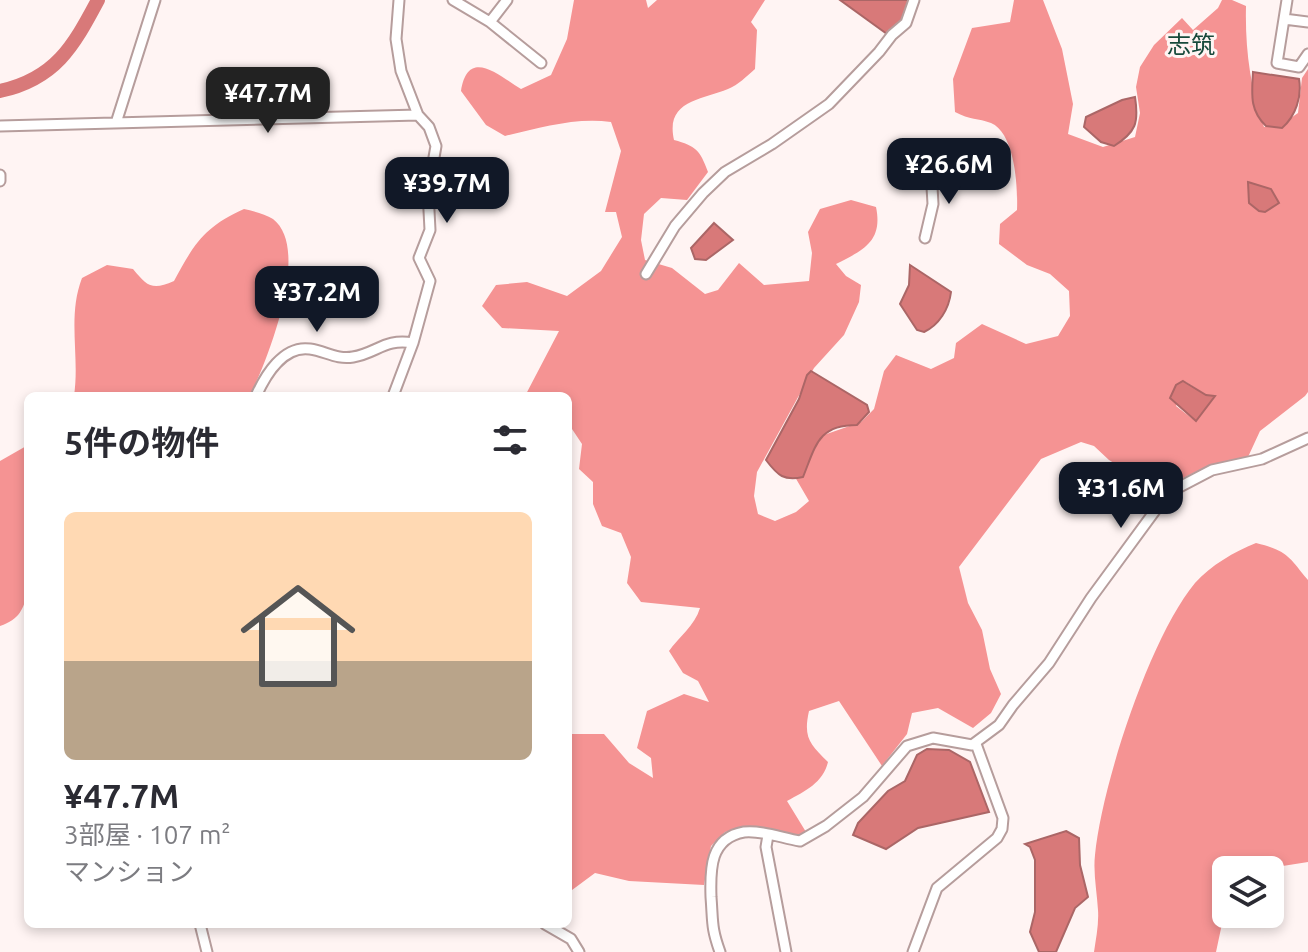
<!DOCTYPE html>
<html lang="ja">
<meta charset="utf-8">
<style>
:root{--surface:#fff;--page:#f7f7f7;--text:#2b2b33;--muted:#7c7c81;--accent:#111827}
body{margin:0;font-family:Ubuntu,"Noto Sans JP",sans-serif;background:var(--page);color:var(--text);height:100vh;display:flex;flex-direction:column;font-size:30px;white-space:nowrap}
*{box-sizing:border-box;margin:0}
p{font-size:26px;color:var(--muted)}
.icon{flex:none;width:44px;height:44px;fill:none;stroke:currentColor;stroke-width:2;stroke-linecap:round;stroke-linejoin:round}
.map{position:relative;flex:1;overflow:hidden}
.panel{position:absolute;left:24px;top:392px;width:548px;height:536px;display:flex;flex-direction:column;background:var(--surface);border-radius:12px;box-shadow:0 4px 12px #0003}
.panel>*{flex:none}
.tools{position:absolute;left:1212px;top:856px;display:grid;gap:16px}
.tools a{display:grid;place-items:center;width:72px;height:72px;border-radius:12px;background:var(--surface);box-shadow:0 4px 12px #0003;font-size:40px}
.price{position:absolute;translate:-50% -68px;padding:0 18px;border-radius:16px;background:var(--accent);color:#fff;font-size:26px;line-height:52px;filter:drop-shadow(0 2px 4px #0008)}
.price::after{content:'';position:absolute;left:50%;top:48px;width:24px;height:18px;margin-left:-12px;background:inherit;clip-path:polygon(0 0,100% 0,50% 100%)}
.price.on{background:#222;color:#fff}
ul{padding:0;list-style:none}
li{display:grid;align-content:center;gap:16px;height:424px;padding:0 40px}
li span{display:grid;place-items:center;height:248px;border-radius:12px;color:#555}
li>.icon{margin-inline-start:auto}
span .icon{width:144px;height:144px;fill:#fffc;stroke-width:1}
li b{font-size:34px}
h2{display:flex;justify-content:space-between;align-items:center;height:96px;padding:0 40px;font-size:34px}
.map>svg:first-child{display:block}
.forest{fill:#f59393;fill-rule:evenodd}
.water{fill:#d87979;stroke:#ab6666;stroke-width:2}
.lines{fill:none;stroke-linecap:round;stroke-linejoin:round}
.river{stroke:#d87979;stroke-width:14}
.minor-casing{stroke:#b69d9c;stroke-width:13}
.minor{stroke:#fff;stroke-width:9}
.labels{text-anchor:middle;stroke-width:6;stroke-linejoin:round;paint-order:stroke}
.quarter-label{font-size:24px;fill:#17493b;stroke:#fff4f3}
</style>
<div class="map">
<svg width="1308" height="952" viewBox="0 0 1308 952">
<rect width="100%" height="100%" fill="#fff4f3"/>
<path class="forest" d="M574,0H646L648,8L657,0H765L751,22L757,30L755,69C747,76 738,85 728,89C702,100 665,100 674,140C696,146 700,150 708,172L687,200L661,198L644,214L641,240L645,260L672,268L705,294L718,290L739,263L764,285L809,281L812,253L808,232L820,209L851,200L876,207C883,241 864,250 836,264L846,276L861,285L859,302L844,335L814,368L757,472L754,496L758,514L775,521L796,512L809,501L795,477L821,436L861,422L874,409L884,371L896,355L931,369L954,358L956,343L982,324L1026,344L1058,336L1070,316L1069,291L1050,274L1027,265L999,244L1000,224L1017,210C1018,187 1015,133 991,123C978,118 970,120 955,112L953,79L972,28L1010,22L1014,0H1043L1062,49L1073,104L1068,134L1103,147L1135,137L1140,113L1136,87L1140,67L1154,45L1182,18L1193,30L1218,8L1222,0H1232L1246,6C1245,48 1250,87 1264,127H1278L1298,113L1302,78L1308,69V392L1305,396L1260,431L1248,457L1208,466L1158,490L1109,460L1094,446L1081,442L1041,459L959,567L968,603L982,630L990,669L1001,694L991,713L973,728L938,708L912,713L907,734L882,766L839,701L809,711C803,738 810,744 828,762C823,783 805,791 787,801L806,832L795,836L751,826L725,832L711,846L704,885L629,881L595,873L568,893V734H604L629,763L653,778L651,758L637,748L647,711L684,694L709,702L698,681L683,673L669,651C679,637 695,625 700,608L641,602L627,583L631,557L621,533L602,526L593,504V482L579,469L582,444L568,423V396H525L559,331L502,328L482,306L496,285L527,282L567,296L601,271L622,237L616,212H605L621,151L611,122C575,117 540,128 505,136L486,125L461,91C468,47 498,75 521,89L551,75L567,39ZM1186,382L1206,395L1215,397L1194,420L1176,406Z
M244,209C253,211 265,214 273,219C312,249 267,361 250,396H74C80,356 67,317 82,278L107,265L133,269C147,286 152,291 174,281C194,244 204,227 244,209Z
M28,445V591C23,610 20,619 0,626V461Z
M1256,543C1288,551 1288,556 1308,580V862L1258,870H1226V905L1216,952H1094C1096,938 1099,924 1098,910C1097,892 1093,873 1095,855C1102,784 1150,637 1195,583C1211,565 1234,552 1256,543Z"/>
<path class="water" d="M840,0H909L903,21L887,34Z
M1253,72L1299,79C1302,96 1296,116 1282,128L1266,126C1249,110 1252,93 1253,72Z
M1135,97C1139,123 1136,132 1114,146L1101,142L1084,127L1086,117L1122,100Z
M1248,182L1271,189L1279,203L1265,212L1259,211L1249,203Z
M714,223L733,240L706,260L695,259L691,248Z
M910,265L951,292C949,309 939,325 924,332L917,330L900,304L909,285Z
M811,371L867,405L869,412L857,425C818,425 816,445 803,477C784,481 778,476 766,460L799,399L807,375Z
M1183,381L1206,395L1215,396L1196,421L1170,398L1176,385Z
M927,749L949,750L970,762L989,812L918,828L886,849L853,835L858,823L888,791L905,781L917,755Z
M1066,831L1079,838L1080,865L1088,897L1075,908L1056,952H1039L1030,932L1035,912V860L1030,847L1025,844Z"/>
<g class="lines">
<path class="river" d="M0,91C55,79 73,47 98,0"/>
<g class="minor-casing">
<path id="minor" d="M453,0L490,22L507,0
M1287,0L1277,63L1299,67L1308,54
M1284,19L1308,22
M490,22L541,63
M116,123L155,0
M0,126L418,115
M0,175V181
M925,238L933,204L931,170
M646,274L675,226L703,193L725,172L772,144L829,104L879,52L892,35L906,23L914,0
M256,396C265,376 283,345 310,349C325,351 337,360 353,357C377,353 385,338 413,343
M393,396L413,343L430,281L419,258L430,230L428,191L436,146L429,127L418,115L401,71L396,39L399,0
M768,835L766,847L786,952
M200,924L207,952
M545,924L571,939L579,952
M720,952C711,927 713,922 711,897C710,869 710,838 744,832C762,830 782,838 800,841L826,826L863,797L907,746L933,738L972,745L999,725L1013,705L1049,663L1091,598L1168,493L1212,470L1262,459L1308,438
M913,952L937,888L997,838L1002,829L1003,818L976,744"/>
</g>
<use href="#minor" class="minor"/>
</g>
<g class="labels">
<g class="quarter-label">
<text x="1191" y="53">志筑</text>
</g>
</g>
</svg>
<div class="tools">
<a><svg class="icon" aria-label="layers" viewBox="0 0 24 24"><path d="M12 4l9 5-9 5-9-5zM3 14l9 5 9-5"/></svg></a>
</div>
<b class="price on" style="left:268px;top:135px">¥47.7M</b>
<b class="price" style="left:949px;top:206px">¥26.6M</b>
<b class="price" style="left:447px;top:225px">¥39.7M</b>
<b class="price" style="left:317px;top:334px">¥37.2M</b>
<b class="price" style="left:1121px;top:530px">¥31.6M</b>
<section class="panel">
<h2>5件の物件<svg class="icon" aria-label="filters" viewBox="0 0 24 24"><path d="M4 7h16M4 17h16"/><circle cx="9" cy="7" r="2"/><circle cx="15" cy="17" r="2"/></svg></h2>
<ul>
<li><span style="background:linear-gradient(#ffd9b3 60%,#b9a48a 0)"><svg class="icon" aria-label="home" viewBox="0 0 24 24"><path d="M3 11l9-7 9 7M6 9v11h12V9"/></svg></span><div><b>¥47.7M</b><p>3部屋 · 107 m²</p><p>マンション</p></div></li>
</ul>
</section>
</div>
